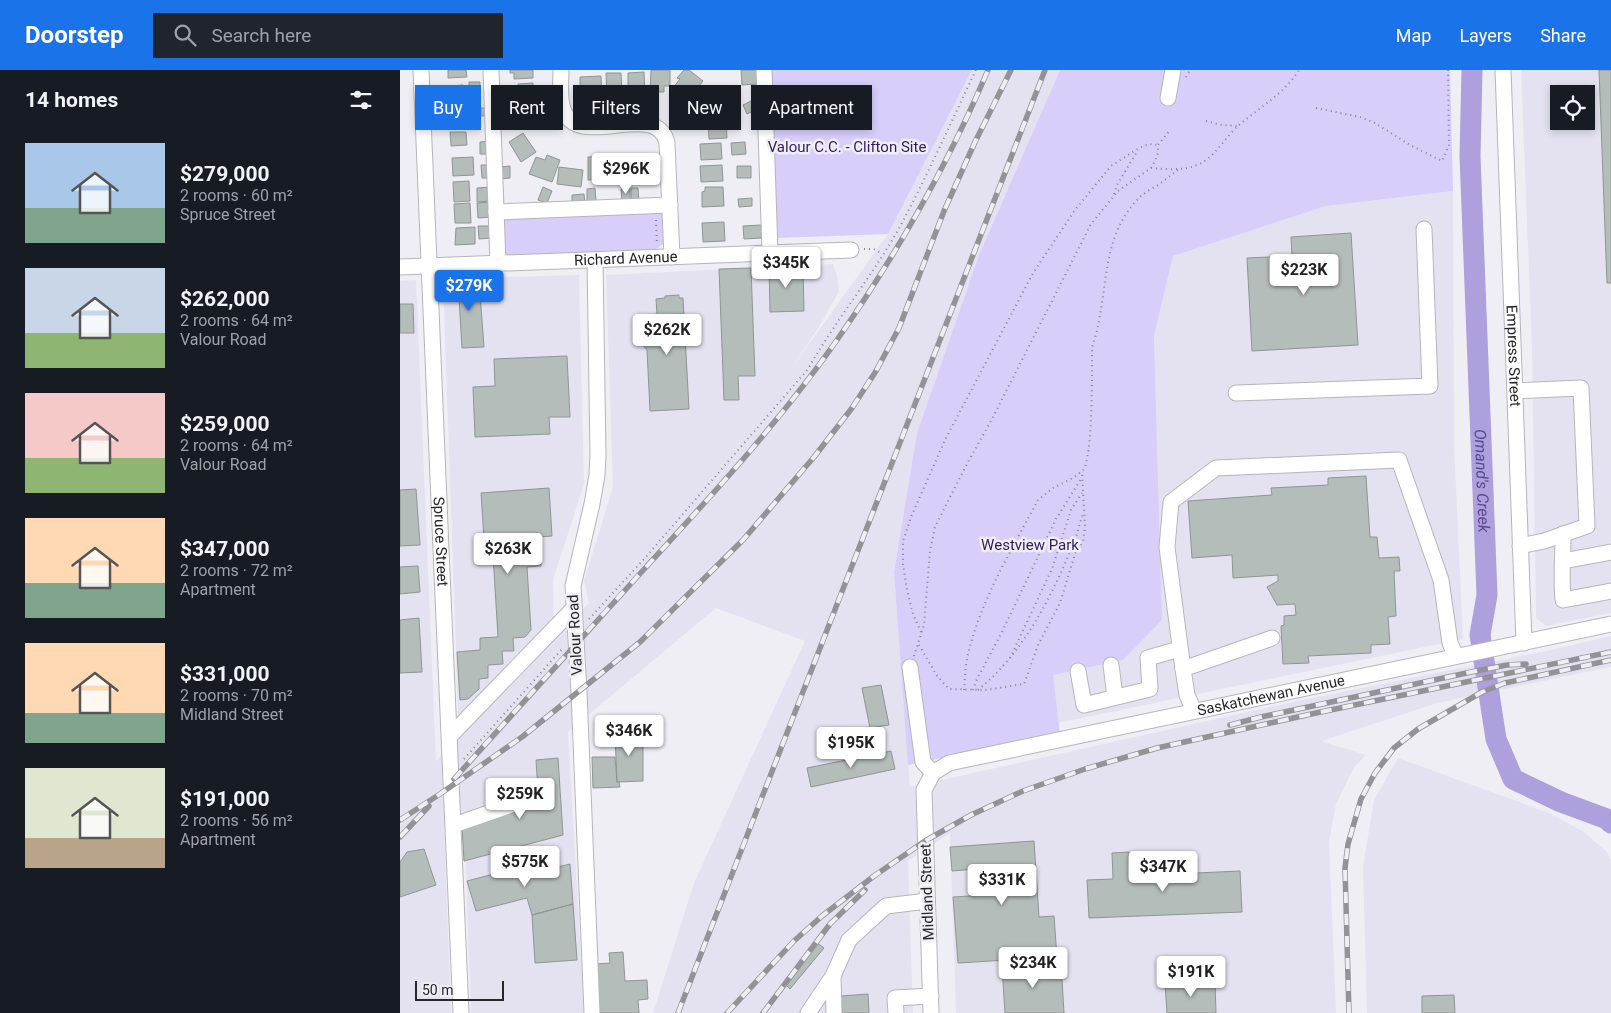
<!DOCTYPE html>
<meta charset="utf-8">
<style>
:root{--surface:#171b24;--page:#20242c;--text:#f1f3f6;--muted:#9ea1a6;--accent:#1a73e8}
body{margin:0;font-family:Roboto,sans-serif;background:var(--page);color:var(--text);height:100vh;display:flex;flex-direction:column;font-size:19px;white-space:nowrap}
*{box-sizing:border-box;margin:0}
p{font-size:16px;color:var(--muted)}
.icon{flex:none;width:28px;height:28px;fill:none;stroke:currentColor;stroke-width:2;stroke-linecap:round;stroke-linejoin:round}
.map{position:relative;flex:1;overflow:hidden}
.drawer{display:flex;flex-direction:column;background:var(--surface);width:400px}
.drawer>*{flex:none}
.banner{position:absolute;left:15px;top:15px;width:475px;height:45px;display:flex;gap:10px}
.tools{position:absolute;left:1150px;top:15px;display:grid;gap:10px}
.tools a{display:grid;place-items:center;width:45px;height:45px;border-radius:0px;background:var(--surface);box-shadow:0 2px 8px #0003;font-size:25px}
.scale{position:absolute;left:15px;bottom:12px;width:89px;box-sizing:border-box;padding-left:5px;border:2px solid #27272a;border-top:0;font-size:14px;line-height:18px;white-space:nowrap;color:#27272a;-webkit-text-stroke:4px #efeef5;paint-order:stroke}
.price{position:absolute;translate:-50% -42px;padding:0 11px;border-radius:5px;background:#fff;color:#222;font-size:16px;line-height:32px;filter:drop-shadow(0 1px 2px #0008)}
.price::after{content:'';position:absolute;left:50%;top:30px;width:15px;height:11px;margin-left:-8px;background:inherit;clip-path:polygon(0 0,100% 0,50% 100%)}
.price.current{background:var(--accent);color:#fff}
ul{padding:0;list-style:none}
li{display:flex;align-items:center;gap:15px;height:125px;padding:0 25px}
li span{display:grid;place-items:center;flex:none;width:140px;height:100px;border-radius:0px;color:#555}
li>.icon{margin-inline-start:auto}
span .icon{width:60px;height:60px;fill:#fffc;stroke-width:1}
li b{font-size:21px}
h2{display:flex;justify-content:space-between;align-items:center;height:60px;padding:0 25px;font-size:21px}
.chip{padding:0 18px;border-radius:0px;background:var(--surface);box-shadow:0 2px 8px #0003;font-size:18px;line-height:45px}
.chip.current{background:var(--accent);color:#fff}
header{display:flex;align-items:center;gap:30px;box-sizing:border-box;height:70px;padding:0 25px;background:var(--accent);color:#fff}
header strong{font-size:24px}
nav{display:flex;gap:28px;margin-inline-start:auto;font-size:18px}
.search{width:350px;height:45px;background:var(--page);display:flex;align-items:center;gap:12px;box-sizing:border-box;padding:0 18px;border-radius:0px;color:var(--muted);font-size:19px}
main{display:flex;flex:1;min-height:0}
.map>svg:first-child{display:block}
.built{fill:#e4e2f0;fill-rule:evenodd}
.green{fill:#d7cefa}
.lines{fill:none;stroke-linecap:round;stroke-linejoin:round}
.river{stroke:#ada0dd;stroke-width:21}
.building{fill:#b5bdbb;stroke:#8e9593}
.minor-casing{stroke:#b6b5bc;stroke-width:17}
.path{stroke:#848489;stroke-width:2;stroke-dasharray:1 4;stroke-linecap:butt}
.minor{stroke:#fff;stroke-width:15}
.rail-casing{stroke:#939297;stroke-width:5.5}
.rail{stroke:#efeef5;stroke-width:4;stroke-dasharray:11;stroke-linecap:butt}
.labels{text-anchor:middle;stroke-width:5;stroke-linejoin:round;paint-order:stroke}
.park-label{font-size:15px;fill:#331a61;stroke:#efeef5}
.street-label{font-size:15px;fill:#27272a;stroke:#efeef5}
.water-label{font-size:16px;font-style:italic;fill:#5c4892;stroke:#efeef5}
</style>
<header>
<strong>Doorstep</strong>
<div class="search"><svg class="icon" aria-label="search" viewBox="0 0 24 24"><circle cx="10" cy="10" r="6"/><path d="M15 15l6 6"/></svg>Search here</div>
<nav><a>Map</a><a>Layers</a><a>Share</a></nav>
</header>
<main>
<section class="drawer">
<h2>14 homes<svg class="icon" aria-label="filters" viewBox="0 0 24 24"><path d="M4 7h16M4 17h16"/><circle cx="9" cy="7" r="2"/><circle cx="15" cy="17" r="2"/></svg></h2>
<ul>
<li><span style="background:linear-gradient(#a9c7e8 65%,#7fa58c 0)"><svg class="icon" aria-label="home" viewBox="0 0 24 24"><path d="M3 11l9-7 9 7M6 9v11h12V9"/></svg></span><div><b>$279,000</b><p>2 rooms · 60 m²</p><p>Spruce Street</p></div></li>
<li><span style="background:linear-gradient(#c9d6e8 65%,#8fb573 0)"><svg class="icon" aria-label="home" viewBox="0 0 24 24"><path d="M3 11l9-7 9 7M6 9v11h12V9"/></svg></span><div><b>$262,000</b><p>2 rooms · 64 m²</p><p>Valour Road</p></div></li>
<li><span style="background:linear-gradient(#f6c9c9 65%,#8fb573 0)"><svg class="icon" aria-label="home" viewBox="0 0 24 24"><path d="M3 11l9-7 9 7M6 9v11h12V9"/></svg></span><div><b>$259,000</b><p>2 rooms · 64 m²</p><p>Valour Road</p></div></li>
<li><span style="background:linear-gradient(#ffd9b3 65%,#7fa58c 0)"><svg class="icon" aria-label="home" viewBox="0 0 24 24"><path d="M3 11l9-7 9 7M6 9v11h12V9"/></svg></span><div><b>$347,000</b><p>2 rooms · 72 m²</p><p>Apartment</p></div></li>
<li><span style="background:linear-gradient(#ffd9b3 70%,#7fa58c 0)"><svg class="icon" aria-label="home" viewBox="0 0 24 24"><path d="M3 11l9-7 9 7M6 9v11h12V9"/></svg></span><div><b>$331,000</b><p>2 rooms · 70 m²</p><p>Midland Street</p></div></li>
<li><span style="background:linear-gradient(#dfe7d0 70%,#b9a48a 0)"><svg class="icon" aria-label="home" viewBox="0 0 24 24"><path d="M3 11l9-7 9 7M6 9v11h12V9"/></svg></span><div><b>$191,000</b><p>2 rooms · 56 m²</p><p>Apartment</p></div></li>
</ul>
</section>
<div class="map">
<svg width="1211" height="943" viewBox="0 0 1211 943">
<rect width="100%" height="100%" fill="#efeef5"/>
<path class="built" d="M572,0H660L579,185L517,363L494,502L510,717L897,631L1151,580L1211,566V597L1037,633L921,671L966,685L954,697L936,734L929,772L936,943H556L550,763L508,791L513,943H253L294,813L405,571L316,538L168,662L184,943H71L64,742L44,756L51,943H0V211L16,210L36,691L59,667L43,209L179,205L184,414L153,510L154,569L189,533L184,511L213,417L206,205L433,194L437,206L439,222L418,258L391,299L488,164Z
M1121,0H1211V543L1146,556L1136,548L1132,277ZM1159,24H1186V51H1159Z
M1053,121L1054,375L1063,569L658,653L652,605L723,590L762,550L754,266L773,186L926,136Z
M998,688L1149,743L1184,762L1207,782L1211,790V943H967L963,797L974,730Z"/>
<path class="green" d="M369,0H572L488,164L376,168Z
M660,0H1050L1053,121L926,136L773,186L754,266L762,550L723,590L653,605L660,664L508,695L494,502L517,363L579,185Z
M264,142V170L263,174L255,180L106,186L102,183L101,145Z"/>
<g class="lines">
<path class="river" id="s1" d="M1072,0L1070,86L1087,525L1080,565L1096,669L1113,709L1161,732L1207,749L1211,753"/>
</g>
<path class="building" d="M48,0H66L67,7L48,8Z
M110,0H133V8L114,9V3H110Z
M251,0H270V16H264V22H250Z
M284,0H289L303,11L295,21L292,19L286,28L273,18L280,9L277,8Z
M341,0H358L359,14L342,15Z
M1199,0H1211V213H1207Z
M244,2L245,25L228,26V3Z
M206,3H221L222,26L207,27Z
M201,6L202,27H190V24H180V7Z
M69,12H80V21H69Z
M133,13V35L118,36V14Z
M63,15L64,30L49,31V16Z
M315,18L324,39L306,47L301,36L304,34L300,25Z
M97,27H106V38H98Z
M353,30L357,39L347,44L343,35Z
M66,37L67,56L49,57L48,38Z
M73,38H86V46H73Z
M133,38L134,52H130L131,57L112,58L111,39Z
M97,39H108V51L98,52Z
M326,48L327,68L309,69L308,49Z
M50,62H66L67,75L51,76Z
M123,63L136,82L121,92L109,72Z
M88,71L89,84H80V72Z
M345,72L346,84L332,85L331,73Z
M321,73L322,89L301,90L300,74Z
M147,85L160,90L152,112L129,104L136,87L145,90Z
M204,86L205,109L188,110V87Z
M224,86L226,108L209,109L208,87Z
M247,86L249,110L232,111L231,87Z
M73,87L74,105L53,106L52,88Z
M81,95H89L90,108H82Z
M322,95L323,111L301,112L300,96Z
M110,96V108L100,109V97Z
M337,96H351V108H337Z
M159,97L183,100L181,117L157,114Z
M69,111L70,131L54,132L53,112Z
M91,117V131L77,132V118Z
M143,117L152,121L147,133L138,130Z
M305,117H323L324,136L302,137V122L305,121Z
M195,118L196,131H187V119Z
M230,118V132H222L221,119Z
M231,118H238L239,131L231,132Z
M184,124L185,133H172V125Z
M352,128V136L339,137L338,129Z
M91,132L92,147L78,148L77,133Z
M70,133L71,153H55L54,134Z
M324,152L325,171L303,172L302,153Z
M361,155L362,168L344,169L343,156Z
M78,156H92V168L79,169Z
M75,157V174L55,175L56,158Z
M951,163L958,275L852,281L847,188L892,186L891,167Z
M403,195L404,241L370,242L369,196Z
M351,198L355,306H338L339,330H324L319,199Z
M79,210L84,277L62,278L59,228L51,229L50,212Z
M279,225V228H283L289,339L250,341L247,280L242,274L241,258L252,257L251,245L257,244L256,229L265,228V226Z
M0,234H13L14,263H0Z
M167,286L170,347H149L150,364L75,367L73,317L95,316L94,289Z
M966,406L970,467H977L979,488L999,487L1000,501H994L996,546L988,547L990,574L971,575V583L908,586L909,593L883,594L881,556L884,555V546L896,545L895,534L877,535L867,517L878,511V505L833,508L832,485L792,488L788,431L872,425L871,418L928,415V408Z
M149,418L152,466L139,467L141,496L127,497L131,560L125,567L113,568L114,581H102L103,594L88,595V608L79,609V619L68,629L60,630L57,582L80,580V568L98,567L92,468L84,469L81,423Z
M16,419L20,475L0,476V420Z
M18,496L20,522L0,524V497Z
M19,548L22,602L0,603V550Z
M481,615L489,655L470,658L462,618Z
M215,664H243V711L217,712Z
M491,681L495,699L411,717L407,698Z
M192,687H215L217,712H219L220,717L193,718Z
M158,688L163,765L64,791L62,757L139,735L136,690Z
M634,771L639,847L654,846L657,887L558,893L553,827L587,825L586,803H578L577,799L552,801L550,777Z
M24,779L36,815L0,827V792L7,782Z
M729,782L730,806L840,801L842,842L689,848L687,810L713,809L712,783Z
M140,792L145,800L170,794L173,834L132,845L127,828L76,841L67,811Z
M173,834L177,890L135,893L132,845Z
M417,873L424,878L390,919L385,914Z
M223,882L225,911L247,910L248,929L238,930L239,943H199L196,894L210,893L209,883Z
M661,893L664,943H605L602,897Z
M815,912L816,943H767L765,913Z
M468,924L469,943H442L441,926Z
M1054,925L1055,943H1022V926Z"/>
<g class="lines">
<g class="minor-casing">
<g id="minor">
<path id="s2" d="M21,0C32,314 49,629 61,943"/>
<path d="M91,0L98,194"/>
<path d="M161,0C161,12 159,27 163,39C177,82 257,28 267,73L272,187"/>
<path d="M364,0L370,183"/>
<path id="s3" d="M1103,0L1124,573"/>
<path d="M768,28L773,0"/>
<path d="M96,142L270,135"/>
<path id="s4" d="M0,197L451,180"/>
<path d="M1115,321L1181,318L1187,456L1144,471L1120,476"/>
<path d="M836,323L1030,316L1024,159"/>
<path d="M1163,464C1163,486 1161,508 1163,530L1211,521"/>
<path d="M1163,491L1211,482"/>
<path d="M711,595L715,627"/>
<path d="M510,597L523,692L533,703"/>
<path d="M783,599L767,477L771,432L816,398L999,390L1041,510L1050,573L1056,586"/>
<path d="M678,601L684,635L750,619L748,588L779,579"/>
<path d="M794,641L787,625L783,599L872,568"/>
<path d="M51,665L174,538"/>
<path id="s5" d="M533,703L549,693L1211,554"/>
<path d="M54,755L137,726"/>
<path d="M433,906L449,870L486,836L527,831"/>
<path d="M192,943L179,622L173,516L192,434L197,405L198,385L195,190"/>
<path d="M408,943L433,906L434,943"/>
<path d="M496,943L495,928L531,926"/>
<path d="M531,943L524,720L533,703"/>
</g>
</g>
<path class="path" d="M786,7L790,0
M916,38L960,47L975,53L1010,75L1042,91L1049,75L1048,0
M806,51L822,55L838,56
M751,98C766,99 783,101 797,95C815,88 825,67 839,55C860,37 884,24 899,0
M714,124L717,115L738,80
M256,150L257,175
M464,179H474L482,184
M189,549L245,488L408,299C437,248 475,203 503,151C529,102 552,50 576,0
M521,562L513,544L507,520L503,494V471L511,447L545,370L633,203L675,140L711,96L739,78L749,74L758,75
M519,575L537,606L549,619L585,620L624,614L638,575L660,533L676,481L683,472L685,457L682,401
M514,586L524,555L530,481L535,457L545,437L568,392L591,351L691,154L718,121L751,98L755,91L758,83V75L770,60
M610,588L652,499L671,440L682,423
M564,620C565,610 565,599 567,589C578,535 612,479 638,430C643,426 648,422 653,418C663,413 675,408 683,400C693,389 692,296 692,277C710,227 698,169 739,128C744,123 751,119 758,115C765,110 772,104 779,99
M573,620L577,609L602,562L656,449L681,409
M578,620C623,583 650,530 672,477C677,466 679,455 683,444
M64,689L162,579"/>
<use href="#minor" class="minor"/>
<g class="rail-casing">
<path id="rail" d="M830,655L861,647L1076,601L1107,595L1126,594
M54,709C118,638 182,567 247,496C313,424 381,350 437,270C496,185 548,95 588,0
M0,750L40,724L122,667L240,572L343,470L414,387L452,338L476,301L499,258L544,141L575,72L611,0
M0,767L29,736
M278,943L645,0
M327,943L394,871L422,846L474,806L525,771L571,745L623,721L685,699L757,678L916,643L1211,582
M363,943L430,854L465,820
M949,943L945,798L948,774L961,729L975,703L994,678L1018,659L1082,622L1105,613L1211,590"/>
</g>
<use href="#rail" class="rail"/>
</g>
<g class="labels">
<g class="park-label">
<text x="447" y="82">Valour C.C. - Clifton Site</text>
<text x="630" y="480">Westview Park</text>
</g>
<g class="street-label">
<text dy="5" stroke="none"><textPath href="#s4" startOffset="226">Richard Avenue</textPath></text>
<text dy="5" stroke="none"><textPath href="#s3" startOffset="286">Empress Street</textPath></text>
<text dy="5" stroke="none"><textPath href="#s2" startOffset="472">Spruce Street</textPath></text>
<text transform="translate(175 565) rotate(-93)" y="5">Valour Road</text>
<text dy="5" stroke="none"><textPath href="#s5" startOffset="348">Saskatchewan Avenue</textPath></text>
<text transform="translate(527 822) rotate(-92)" y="5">Midland Street</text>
</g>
<g class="water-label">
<text dy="6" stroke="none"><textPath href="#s1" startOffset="411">Omand's Creek</textPath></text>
</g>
</g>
</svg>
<div class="tools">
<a><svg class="icon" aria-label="locate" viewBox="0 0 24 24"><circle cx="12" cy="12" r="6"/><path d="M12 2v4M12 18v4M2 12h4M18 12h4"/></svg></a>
</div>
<div class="scale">50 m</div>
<b class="price" style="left:226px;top:125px">$296K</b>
<b class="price" style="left:386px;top:219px">$345K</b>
<b class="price" style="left:904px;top:226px">$223K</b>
<b class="price current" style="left:69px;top:242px">$279K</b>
<b class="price" style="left:267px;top:286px">$262K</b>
<b class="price" style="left:108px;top:505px">$263K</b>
<b class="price" style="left:229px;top:687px">$346K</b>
<b class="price" style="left:451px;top:699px">$195K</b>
<b class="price" style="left:120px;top:750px">$259K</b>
<b class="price" style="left:125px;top:818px">$575K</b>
<b class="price" style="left:763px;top:823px">$347K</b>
<b class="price" style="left:602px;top:836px">$331K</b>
<b class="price" style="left:633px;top:919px">$234K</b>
<b class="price" style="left:791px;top:928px">$191K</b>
<div class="banner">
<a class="chip current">Buy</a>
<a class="chip">Rent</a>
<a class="chip">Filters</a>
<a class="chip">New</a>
<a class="chip">Apartment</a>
</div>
</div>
</main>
